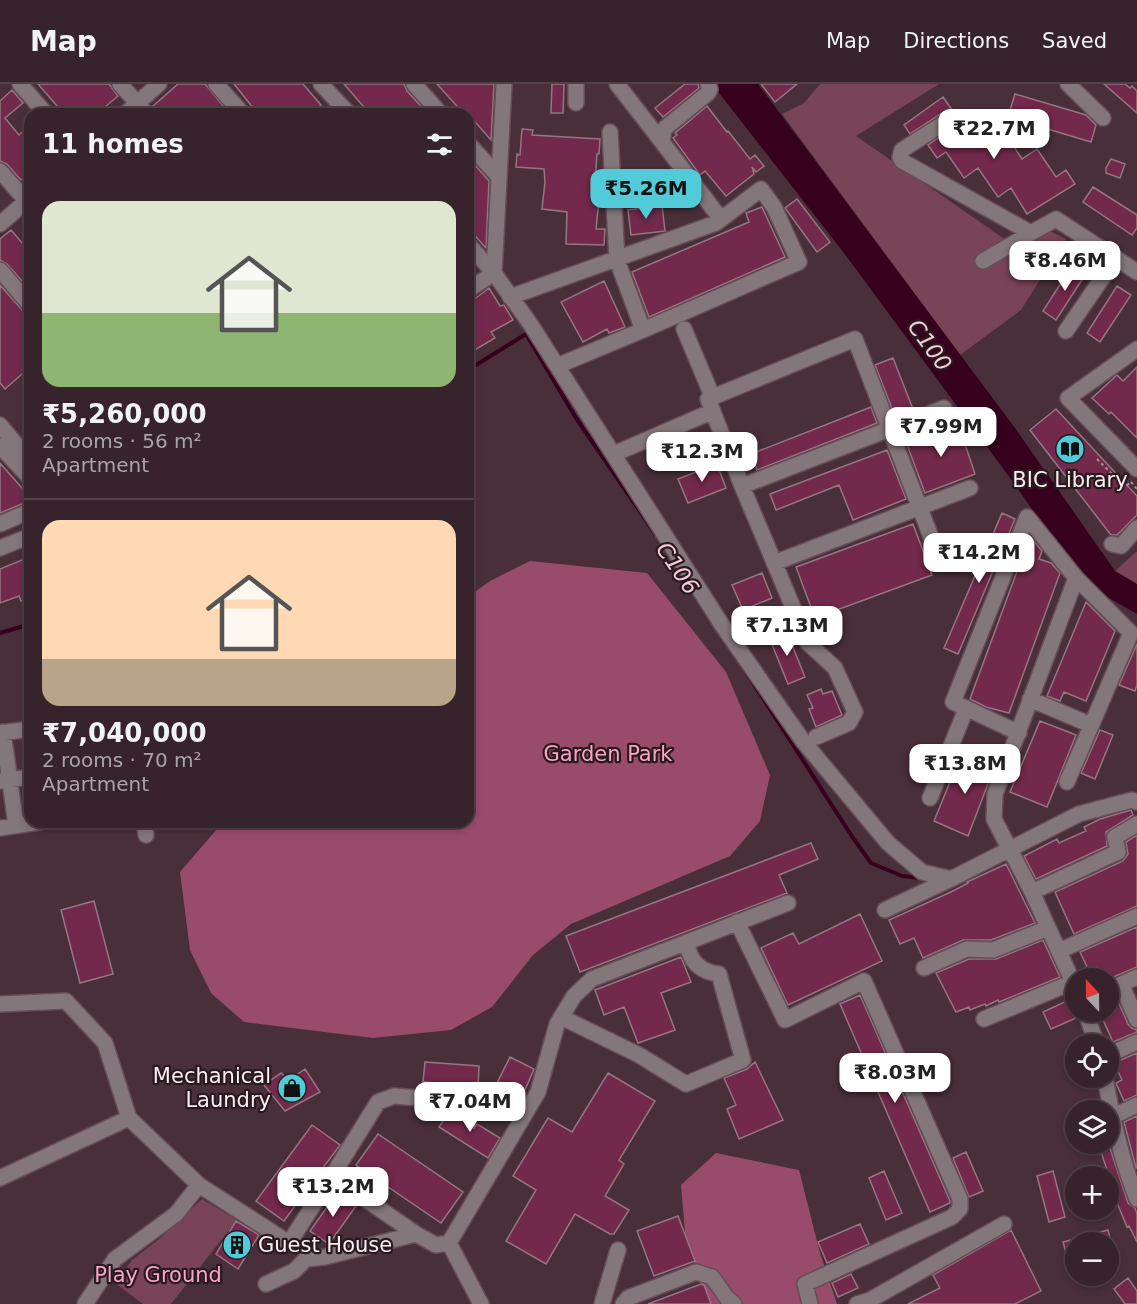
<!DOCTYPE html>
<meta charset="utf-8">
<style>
:root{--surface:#37232b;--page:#422f37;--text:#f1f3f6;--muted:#aaa4a9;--line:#514047;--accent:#52cbd8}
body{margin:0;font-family:"DejaVu Sans",sans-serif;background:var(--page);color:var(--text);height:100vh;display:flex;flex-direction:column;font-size:22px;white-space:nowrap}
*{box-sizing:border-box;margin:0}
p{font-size:20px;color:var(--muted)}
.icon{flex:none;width:33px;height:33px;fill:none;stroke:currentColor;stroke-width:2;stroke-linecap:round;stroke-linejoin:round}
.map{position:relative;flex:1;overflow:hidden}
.side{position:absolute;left:24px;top:24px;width:450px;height:720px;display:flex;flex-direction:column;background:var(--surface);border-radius:18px;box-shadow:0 3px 9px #0003,0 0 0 2px var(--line)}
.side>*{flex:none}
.needle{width:39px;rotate:338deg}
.controls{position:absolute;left:1065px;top:884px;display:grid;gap:12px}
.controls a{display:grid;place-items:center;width:54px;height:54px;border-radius:50%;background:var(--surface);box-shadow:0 3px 9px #0003,0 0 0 2px var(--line);font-size:30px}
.price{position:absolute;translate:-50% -51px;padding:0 14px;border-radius:12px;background:#fff;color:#222;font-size:20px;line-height:39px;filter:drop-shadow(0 2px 3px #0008)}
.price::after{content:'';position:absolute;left:50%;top:36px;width:18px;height:14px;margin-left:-9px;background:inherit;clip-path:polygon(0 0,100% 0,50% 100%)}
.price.on{background:var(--accent);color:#111}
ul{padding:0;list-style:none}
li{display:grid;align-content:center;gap:12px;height:318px;padding:0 18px}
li+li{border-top:2px solid var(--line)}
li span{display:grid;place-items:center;height:186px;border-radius:18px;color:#555}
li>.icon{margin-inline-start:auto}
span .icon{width:108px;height:108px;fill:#fffc;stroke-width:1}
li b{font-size:26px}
h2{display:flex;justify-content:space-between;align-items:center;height:72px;padding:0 18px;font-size:26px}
header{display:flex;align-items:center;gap:36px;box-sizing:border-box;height:84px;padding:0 30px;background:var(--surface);border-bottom:2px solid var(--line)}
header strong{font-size:28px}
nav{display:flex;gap:33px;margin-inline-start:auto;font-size:21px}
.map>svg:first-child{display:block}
.green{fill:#794358}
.forest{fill:#994b6c}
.water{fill:#37011d}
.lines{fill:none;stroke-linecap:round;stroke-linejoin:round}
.stream{stroke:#37011d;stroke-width:4}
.building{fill:#73294b;stroke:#947681;stroke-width:1.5}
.minor-casing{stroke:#664d57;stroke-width:18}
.path{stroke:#a58f97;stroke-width:2;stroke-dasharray:3 3;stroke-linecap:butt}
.minor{stroke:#84777b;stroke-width:15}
.labels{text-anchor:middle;stroke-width:4.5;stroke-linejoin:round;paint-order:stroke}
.poi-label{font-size:21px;fill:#feecf2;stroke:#271b20}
.park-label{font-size:21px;fill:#fba2c5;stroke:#271b20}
.water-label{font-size:22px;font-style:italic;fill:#faccdc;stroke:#271b20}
</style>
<header>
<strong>Map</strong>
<nav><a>Map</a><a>Directions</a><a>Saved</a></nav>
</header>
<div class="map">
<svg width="1137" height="1220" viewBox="0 0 1137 1220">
<rect width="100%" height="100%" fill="#492f39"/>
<path class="green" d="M820,0H939L856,52L1016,163L1047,146L1066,155L1021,226L960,271L782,30L804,19Z
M1137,467V500L1115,487Z
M202,1115L237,1136L171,1220H143L115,1199L132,1176L158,1156Z"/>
<path class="forest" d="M530,477L647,489L726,588L770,691L760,737L730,772L571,840L533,871L492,923L451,946L373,954L244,938L211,909L190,866L180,788L223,738H468V513L490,497Z
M716,1069L799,1086L820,1169L837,1220H707L685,1148L681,1101Z"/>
<path class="water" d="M712,0H758L1015,344L1115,487L1137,500V530L1084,500L1013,398L844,169Z"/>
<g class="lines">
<path class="stream" d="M468,286L526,250L576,334L656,451
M0,549L30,540
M746,588L853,754L871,779L902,792L921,794"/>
</g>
<path class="building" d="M38,0H109L118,12L99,28L97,25L90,30H64Z
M178,0H205L230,30H159L153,22Z
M234,0H303L321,21L310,30H258Z
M344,0H404L407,7L428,30H370Z
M437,0H494L491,56L468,30H464Z
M552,0H564L563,29H551Z
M685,0H698L699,4L663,33L655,24Z
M761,0H797L775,18Z
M1104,0H1125L1130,4L1132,2L1137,7V29Z
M12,6L23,19L5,34L19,51L30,41V88L21,96L7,80L0,77V17Z
M1015,10L1086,31L1096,41L1091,58L1008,33Z
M943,13L962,40L974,32L990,55L1003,46L1022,75L1037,65L1056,93L1066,86L1075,100L1027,130L1011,104L998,113L978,84L964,94L946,68L937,74L928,61L955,42L957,36L952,29H942L910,50L904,41Z
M707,22L727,48L728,47L750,75L755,71L764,82L756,88L752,83L754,90L726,112L705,87L700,91L673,54L677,51L675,49Z
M522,45L533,46L532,51L600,55L599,70H597L594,116H599L596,145H605L604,161L566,160L567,128L542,125L545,98L544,85L516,83L517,70L520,71Z
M468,73L489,97L486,164L468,144Z
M1111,75L1125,80L1120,94L1106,89V84Z
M1093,103L1137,131V144L1132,151L1083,118Z
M797,115L830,158L817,168L785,124Z
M662,122L665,147L631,151L628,126Z
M762,123L785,173L649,233L632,188L749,138L746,129Z
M11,146L23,160L30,154V206L7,180L0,176V155Z
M1073,180L1087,188L1056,236L1043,227Z
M604,197L625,243L609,249L607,245L583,258L561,218Z
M0,201L23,227L28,230L25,233L30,239V283L5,305L0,299Z
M1117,202L1131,211L1100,258L1087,249Z
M489,204L500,222L504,221L513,236L491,248L495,254L468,270V220Z
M893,274L913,325L895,332L875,281Z
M1137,283V354L1111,328L1109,330L1092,314L1117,291L1123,297Z
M871,323L877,339L757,386L751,370Z
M1056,325L1137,412V431L1117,451H1111L1030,346Z
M958,339L975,390L925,409L906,358Z
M887,366L906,415L853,436L839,401L776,426L770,410Z
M0,379L30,413L22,420L0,429Z
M717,380L726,404L688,419L678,395Z
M1002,429L1015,435L958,570L944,564Z
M913,440L932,491L815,534L796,483Z
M1030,452L1042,467L1039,475L1051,479L1060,489L1009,629L986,623L970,615Z
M27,474L30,482V514L21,517L19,512L0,519V485Z
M762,489L772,514L743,526L732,501Z
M1086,518L1115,547L1086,617L1064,608L1060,617L1047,612Z
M786,546L805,593L788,600L769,553Z
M1137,560V601L1135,607L1119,601Z
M821,605L823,610L832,607L842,631L816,643L809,625L813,624L807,611Z
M1040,637L1076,651L1047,723L1010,708Z
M1100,646L1113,651L1095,695L1081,689Z
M961,671L982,680L984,674L996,679L968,752L934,737Z
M1131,726L1133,731L1106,748L1107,762L1036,795L1024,772L1057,755L1059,759L1086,747L1084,743L1100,735Z
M1137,751V822L1074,850L1055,808L1123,777L1128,770L1126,758Z
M811,759L818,775L779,791L787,809L580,888L566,852Z
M1006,780L1035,839L991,856H963L923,874L914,854L900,860L889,836L953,807L968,799L967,798Z
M94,817L113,890L80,899L61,826Z
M860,830L882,877L788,921L761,864L793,849L799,860Z
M1137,843V883L1111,894H1102L1097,883L1089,887L1080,868Z
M1043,856L1060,893L999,918L998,916L986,922L985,920L970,926L969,923L956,928L936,889L969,875H996Z
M681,873L691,898L661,909L675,946L638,959L624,923L604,931L595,906Z
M860,911L950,1117V1119L930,1128L840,920Z
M1073,914L1076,915V934L1051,945L1043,928Z
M1117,915L1128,940L1132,944L1137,946V948L1113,958L1099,927H1108V919Z
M1137,969V1011L1124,1017L1116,999L1122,996L1114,979Z
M510,973L534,985L517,1024L491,1011Z
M425,978L479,982L478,1002L423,998Z
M755,978L783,1036L739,1055L727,1025L736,1021L724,994L747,985Z
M305,985L320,1008L285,1027L264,1001L281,989L289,996Z
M608,989L655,1017L619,1076L624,1080L605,1112L629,1126L614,1150H610L575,1130L546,1180L506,1157L536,1106L513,1092L548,1034L572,1048Z
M451,1025L475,1039L474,1045L477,1040L500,1054L488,1074L439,1043Z
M1137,1032V1084H1136L1124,1038Z
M312,1041L340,1061L284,1137L256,1117Z
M378,1050L463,1108L441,1139L356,1081Z
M1108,1058L1128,1119L1135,1124L1137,1130V1158L1129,1142L1127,1143L1108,1097V1089L1098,1059Z
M966,1068L983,1107L969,1113L953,1074Z
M884,1087L902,1129L886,1136L869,1094Z
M1053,1087L1065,1133L1049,1138L1037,1092Z
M337,1109L356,1122L329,1160L310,1147Z
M678,1132L695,1177L654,1192L637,1147Z
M236,1137L259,1151L238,1185L216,1170Z
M860,1140L869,1160L827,1179L818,1158Z
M1011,1146L1041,1207L1015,1220H908L940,1204L933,1191Z
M1108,1146L1111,1158H1076V1156V1190H1072L1063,1158Z
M851,1190L858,1204L838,1213L832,1199Z
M1128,1194L1137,1207V1220H1125L1114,1205Z
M701,1200L704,1201L711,1220H648Z"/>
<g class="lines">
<g class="minor-casing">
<path id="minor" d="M20,0L46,30
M120,0L147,30
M216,0L243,30
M321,0L349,30
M414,0L441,30
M617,0L662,58
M708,0L710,5L708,9L664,45L662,58L721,135
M1068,0L1103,34
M576,19V0
M125,30L159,0
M947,37L902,66L900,73L902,77L1031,149L1056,135L1137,188
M468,59L499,93
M0,87L30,121
M0,140L30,114
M468,160L494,189L531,241L722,541L803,657L888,759L922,788L951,795L1079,730L1132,716L1137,718
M983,177L1031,149
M0,186L30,221
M494,189L504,0
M468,206L494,189
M510,213L716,139L761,105L774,123L799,178L643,246L617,176L610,48
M684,245L713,314
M1066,247L1116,174
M1137,265L1068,314L1137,385
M557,282L643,246
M0,341L30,377
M0,362L30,394
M614,370L713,327
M742,402L944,324
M0,440L30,427
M1112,460L1121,462L1137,444
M0,464L30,452
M774,479L970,404
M1030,615L1091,641
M3,648L16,741
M0,649L30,645
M1019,649L953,618L1027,433L1076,494L1131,549L1067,698
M816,653L849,639L855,628L835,584L808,559L742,402L708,315L855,255L936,466
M0,697L30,693
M930,714L966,625
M144,738L146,751
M0,744L39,738
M1032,808L1118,768L1115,753L1137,740
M885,826L951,795
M737,838L785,936L864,897L960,1115V1125L952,1133L805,1200L810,1220
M1059,867L1137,832
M924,884L967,865L993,866L1048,844
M1121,900L1137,936
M1076,905L1032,808L994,735L995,710L1076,494
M1108,906L1137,893
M0,920L66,917L105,959L129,1034L199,1101
M1085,927L1097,960
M561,933L639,971L686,1000L743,976L719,890C700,888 689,877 687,858
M984,935L1073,898
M1108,971L1137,958
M1105,993C1112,1034 1121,1076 1137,1115
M1112,1033L1137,1021
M332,1092L378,1018L394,1012L442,1016
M0,1094L129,1034
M449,1159L538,1008L557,940L574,912L592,895L788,819
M266,1200L294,1187L306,1175L325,1173L416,1150
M85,1220L115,1175L176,1130L199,1101L289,1159L332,1092L416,1150L436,1161L449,1159L481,1220
M602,1220L618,1166
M623,1220L628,1214L696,1188L712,1193L727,1214L734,1220
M857,1220L870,1216L1004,1140"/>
</g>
<path class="path" d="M1097,375L1125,403L1131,398
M1131,398L1137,405"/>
<use href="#minor" class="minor"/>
</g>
<defs>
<g id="library-disc" transform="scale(1.5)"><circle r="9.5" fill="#52cbd8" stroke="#271b20"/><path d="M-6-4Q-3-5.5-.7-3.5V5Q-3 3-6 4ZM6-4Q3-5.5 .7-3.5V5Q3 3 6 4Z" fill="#111"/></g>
<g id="shop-disc" transform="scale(1.5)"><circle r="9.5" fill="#52cbd8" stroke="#271b20"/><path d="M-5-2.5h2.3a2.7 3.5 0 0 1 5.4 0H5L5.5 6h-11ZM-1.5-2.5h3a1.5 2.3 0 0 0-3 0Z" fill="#111"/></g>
<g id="building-disc" transform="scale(1.5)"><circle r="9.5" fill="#52cbd8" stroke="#271b20"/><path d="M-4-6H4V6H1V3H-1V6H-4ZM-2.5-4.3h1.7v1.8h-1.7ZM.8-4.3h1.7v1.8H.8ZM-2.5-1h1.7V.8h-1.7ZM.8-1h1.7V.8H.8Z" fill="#111"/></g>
</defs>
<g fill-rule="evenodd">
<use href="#library-disc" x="1070" y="365"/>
<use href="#shop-disc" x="292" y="1004"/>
<use href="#building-disc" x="237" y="1161"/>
</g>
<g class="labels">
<g class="poi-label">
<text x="1070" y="403">BIC Library</text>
<text x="271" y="999" text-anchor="end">Mechanical<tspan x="271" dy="24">Laundry</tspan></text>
<text x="258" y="1168" text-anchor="start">Guest House</text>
</g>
<g class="park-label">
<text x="608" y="677">Garden Park</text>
<text x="158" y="1198">Play Ground</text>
</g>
<g class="water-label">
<text transform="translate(930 261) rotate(54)" y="8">C100</text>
<text transform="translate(678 484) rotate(56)" y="8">C106</text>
</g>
</g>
</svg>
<div class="controls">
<a><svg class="needle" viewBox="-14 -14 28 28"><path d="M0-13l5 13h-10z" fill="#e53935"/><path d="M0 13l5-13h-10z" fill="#aaa4a9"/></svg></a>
<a><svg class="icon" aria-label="locate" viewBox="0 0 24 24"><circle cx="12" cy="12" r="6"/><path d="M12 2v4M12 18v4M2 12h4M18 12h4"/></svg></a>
<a><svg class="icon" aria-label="layers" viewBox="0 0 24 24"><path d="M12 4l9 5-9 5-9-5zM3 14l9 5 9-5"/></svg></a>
<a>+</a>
<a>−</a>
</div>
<b class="price" style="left:994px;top:76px">₹22.7M</b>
<b class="price on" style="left:646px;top:136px">₹5.26M</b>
<b class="price" style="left:1065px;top:208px">₹8.46M</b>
<b class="price" style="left:941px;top:374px">₹7.99M</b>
<b class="price" style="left:702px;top:399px">₹12.3M</b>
<b class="price" style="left:979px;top:500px">₹14.2M</b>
<b class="price" style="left:787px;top:573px">₹7.13M</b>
<b class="price" style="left:965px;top:711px">₹13.8M</b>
<b class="price" style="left:895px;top:1020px">₹8.03M</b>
<b class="price" style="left:470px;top:1049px">₹7.04M</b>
<b class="price" style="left:333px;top:1134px">₹13.2M</b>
<section class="side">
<h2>11 homes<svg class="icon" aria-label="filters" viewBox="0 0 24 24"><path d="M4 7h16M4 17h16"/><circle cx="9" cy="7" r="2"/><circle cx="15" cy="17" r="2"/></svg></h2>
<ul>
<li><span style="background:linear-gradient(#dfe7d0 60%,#8fb573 0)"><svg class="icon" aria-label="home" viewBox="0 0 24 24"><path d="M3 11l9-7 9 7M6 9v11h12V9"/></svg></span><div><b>₹5,260,000</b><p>2 rooms · 56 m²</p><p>Apartment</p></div></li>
<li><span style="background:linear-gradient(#ffd9b3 75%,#b9a48a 0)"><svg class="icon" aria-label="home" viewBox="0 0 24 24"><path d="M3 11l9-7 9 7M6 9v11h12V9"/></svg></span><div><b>₹7,040,000</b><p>2 rooms · 70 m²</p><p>Apartment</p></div></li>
</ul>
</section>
</div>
